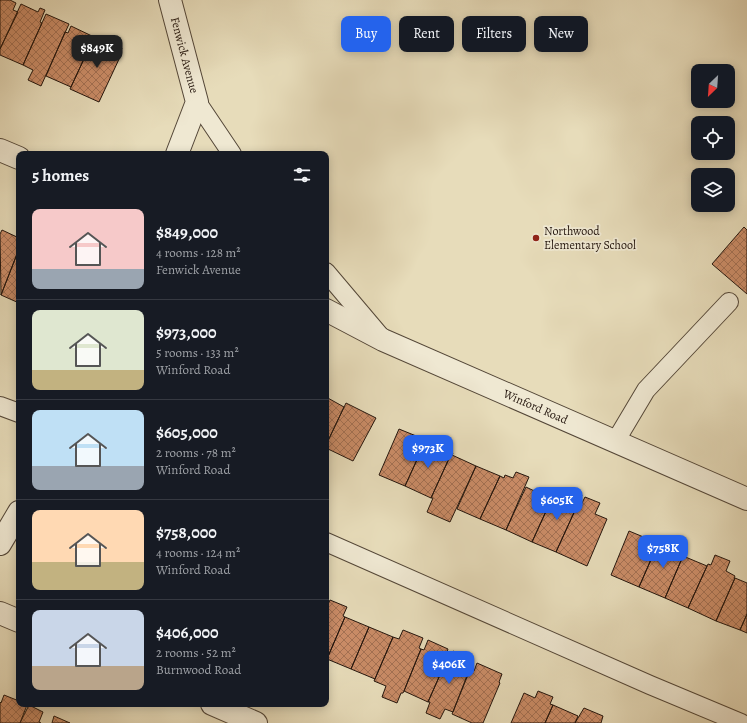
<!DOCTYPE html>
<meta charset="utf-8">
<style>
:root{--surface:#171b24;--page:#20242c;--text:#f1f3f6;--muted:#9ea1a6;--line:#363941;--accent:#2563eb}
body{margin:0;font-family:Alegreya,serif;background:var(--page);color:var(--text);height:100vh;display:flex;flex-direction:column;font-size:15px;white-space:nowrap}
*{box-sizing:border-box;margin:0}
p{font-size:13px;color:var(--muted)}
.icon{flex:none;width:22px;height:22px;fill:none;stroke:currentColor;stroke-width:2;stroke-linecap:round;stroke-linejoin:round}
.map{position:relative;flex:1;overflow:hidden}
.panel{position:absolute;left:16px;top:151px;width:313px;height:556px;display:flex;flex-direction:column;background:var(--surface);border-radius:8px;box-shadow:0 2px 10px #0003}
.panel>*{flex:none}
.guide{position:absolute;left:341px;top:16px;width:346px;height:36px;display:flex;gap:8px}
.needle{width:26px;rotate:205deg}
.controls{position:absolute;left:691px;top:64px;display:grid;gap:8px}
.controls a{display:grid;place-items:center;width:44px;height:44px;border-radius:8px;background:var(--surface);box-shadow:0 2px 10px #0003;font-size:20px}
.price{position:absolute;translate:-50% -34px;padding:0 9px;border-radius:8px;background:var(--accent);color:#fff;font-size:13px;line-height:26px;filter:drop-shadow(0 1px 2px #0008)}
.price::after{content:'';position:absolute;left:50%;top:24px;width:12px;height:9px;margin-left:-6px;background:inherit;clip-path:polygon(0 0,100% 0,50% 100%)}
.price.active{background:#222;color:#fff}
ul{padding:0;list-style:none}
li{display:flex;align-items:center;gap:12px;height:100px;padding:0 16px}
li+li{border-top:1px solid var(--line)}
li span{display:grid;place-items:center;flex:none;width:112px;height:80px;border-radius:8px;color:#555}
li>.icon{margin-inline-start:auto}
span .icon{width:48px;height:48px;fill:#fffc;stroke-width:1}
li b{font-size:17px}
h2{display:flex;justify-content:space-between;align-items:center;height:48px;padding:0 16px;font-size:17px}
.tag{padding:0 14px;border-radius:8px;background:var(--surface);box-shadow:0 2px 10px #0003;font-size:14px;line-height:36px}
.tag.active{background:var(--accent);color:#fff}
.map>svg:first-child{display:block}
.building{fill:url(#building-cross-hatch);stroke:#23150d}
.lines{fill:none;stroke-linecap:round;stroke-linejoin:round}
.service-casing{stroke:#544738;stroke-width:20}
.minor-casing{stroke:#544738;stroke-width:24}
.service{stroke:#efe8d2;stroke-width:18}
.minor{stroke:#efe8d2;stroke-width:22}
.poi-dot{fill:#8f2418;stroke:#efe8d2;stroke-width:1.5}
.labels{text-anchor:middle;stroke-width:3.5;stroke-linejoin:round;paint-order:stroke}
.street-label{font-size:12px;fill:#23150d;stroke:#efe8d2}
.poi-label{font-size:12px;fill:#23150d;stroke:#efe8d2;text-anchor:start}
</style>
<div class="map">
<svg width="747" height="723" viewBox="0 0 747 723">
<defs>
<pattern id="building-cross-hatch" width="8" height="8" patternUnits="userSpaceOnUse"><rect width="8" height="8" fill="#ca8c67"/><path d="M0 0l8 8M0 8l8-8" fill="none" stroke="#a47153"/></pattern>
</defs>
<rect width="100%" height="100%" fill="#e7dcba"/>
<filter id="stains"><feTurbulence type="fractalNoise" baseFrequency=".005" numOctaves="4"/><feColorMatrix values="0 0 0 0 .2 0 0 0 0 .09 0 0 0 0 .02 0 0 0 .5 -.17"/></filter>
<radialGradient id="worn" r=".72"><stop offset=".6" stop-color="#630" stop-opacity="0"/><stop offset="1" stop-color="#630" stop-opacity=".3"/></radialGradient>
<path class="building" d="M0,0H10L16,3L13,10L18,12L0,49Z
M21,4L38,12L40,8L45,10L40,22L42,23L23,65L0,55V49Z
M46,14L69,24L41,86L28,80L33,70L23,65Z
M71,26L94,37L71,87L46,76L65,32L68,33Z
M97,37L122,48L119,56L120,57L99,102L70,89L91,44L94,45Z
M744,227L747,230V294L712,264Z
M2,230L19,238V249L1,295L0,234Z
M19,249V303L1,295Z
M326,397L344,407L326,445Z
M346,403L376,418L353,461L326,448V445Z
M399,429L426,440L405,486L379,475Z
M426,440L452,452L431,498L405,486Z
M452,452L453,453L452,455L476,466L450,522L427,512L433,498H431Z
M476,466L500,476L480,519L457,509Z
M516,472L529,477L506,530L480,519L500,476L504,478L505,475L513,478Z
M526,487L551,499L553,496L532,542L506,530Z
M569,490L582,495L556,552L532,542L553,496L556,497L558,494L565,497Z
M585,497L600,503L595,514L607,519L587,566L556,552L577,506L580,507Z
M629,531L658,543L639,587L611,575Z
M671,539L684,545L680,554L683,556L665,598L639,587L658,544L667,548Z
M715,555L730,561L726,571L735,576L734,578H735L716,621L688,608L708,564L711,565Z
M683,556L707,566L688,608L665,598Z
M735,578L747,583V614L740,630L716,621Z
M330,600L347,607L343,616L345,617L326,661V609Z
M747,614V633L740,630Z
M345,617L369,627L351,669L327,659Z
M369,627L393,637L375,679L351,669Z
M403,630L423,638L419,648L421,649L404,691L403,693H401L397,703L382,697L386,686L374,681L393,637L399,639Z
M428,640L448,649L444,659H447L428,702L404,691L421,649L424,650Z
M453,651L473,660L453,712L445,709L440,719L426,713L430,702H428L447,659L449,660Z
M477,663L502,674L499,682L500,683L483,723H472L452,714L470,670L474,671Z
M538,691L553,697L550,704L553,705L545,723H511L524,693L535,698Z
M4,695L19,701V704L27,705L20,723H0V702L1,703Z
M29,705L43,712L39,722L41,723H20Z
M553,705L578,716L575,723H545Z
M584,708L603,716L601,723H575Z
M54,716L70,723H52Z"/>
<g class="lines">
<g class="service-casing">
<path id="service" d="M197,102L232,154
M326,272L381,337
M0,406L19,413
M615,442L646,390L729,302
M326,542L650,685L741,723"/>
</g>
<g class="minor-casing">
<g id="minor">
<path id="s1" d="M170,0L197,102L177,154"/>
<path d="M0,150L19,158"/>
<path id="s2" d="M326,310L383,340L747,499"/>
<path d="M0,544L19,512"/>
<path d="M0,613L19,621"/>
<path d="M212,704L256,723"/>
</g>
</g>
<use href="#service" class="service"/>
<use href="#minor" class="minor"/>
</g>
<circle class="poi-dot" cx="536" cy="238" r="4"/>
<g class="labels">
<g class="street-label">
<text dy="4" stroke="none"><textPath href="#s1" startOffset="57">Fenwick Avenue</textPath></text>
<text dy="4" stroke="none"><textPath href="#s2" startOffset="231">Winford Road</textPath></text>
</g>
<g class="poi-label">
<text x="544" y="235">Northwood<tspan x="544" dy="14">Elementary School</tspan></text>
</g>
</g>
<rect width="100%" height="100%" filter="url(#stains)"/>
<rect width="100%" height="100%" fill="url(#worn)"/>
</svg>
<div class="controls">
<a><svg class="needle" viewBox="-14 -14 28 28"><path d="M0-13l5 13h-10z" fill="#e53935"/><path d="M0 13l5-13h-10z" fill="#9ea1a6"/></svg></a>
<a><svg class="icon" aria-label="locate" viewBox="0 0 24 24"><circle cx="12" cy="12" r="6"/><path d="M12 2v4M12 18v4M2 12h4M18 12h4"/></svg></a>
<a><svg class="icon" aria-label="layers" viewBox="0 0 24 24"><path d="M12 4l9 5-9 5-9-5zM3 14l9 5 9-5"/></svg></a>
</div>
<b class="price active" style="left:97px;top:69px">$849K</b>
<b class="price" style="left:428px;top:469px">$973K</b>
<b class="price" style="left:557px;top:521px">$605K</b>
<b class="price" style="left:663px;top:569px">$758K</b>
<b class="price" style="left:449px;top:685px">$406K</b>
<div class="guide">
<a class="tag active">Buy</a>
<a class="tag">Rent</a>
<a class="tag">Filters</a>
<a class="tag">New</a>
</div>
<section class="panel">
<h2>5 homes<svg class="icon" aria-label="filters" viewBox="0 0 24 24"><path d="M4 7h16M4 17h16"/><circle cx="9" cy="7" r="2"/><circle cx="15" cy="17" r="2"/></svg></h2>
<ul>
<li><span style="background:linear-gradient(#f6c9c9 75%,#9aa5b1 0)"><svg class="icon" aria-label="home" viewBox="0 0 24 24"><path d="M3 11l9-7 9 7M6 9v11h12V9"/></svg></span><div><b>$849,000</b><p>4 rooms · 128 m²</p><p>Fenwick Avenue</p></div></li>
<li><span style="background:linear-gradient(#dfe7d0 75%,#c2b280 0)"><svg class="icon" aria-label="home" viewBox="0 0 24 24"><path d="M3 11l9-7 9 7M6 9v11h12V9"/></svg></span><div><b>$973,000</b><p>5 rooms · 133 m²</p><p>Winford Road</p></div></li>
<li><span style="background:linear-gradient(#bfe0f5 70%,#9aa5b1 0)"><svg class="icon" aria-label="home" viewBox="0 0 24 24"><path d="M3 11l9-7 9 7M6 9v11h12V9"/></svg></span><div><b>$605,000</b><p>2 rooms · 78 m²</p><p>Winford Road</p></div></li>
<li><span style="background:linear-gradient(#ffd9b3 65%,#c2b280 0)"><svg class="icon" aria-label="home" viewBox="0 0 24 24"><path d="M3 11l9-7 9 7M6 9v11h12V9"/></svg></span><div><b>$758,000</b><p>4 rooms · 124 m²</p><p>Winford Road</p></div></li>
<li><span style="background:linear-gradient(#c9d6e8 70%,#b9a48a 0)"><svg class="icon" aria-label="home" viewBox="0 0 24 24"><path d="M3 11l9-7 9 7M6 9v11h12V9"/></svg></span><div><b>$406,000</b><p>2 rooms · 52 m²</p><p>Burnwood Road</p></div></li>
</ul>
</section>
</div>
